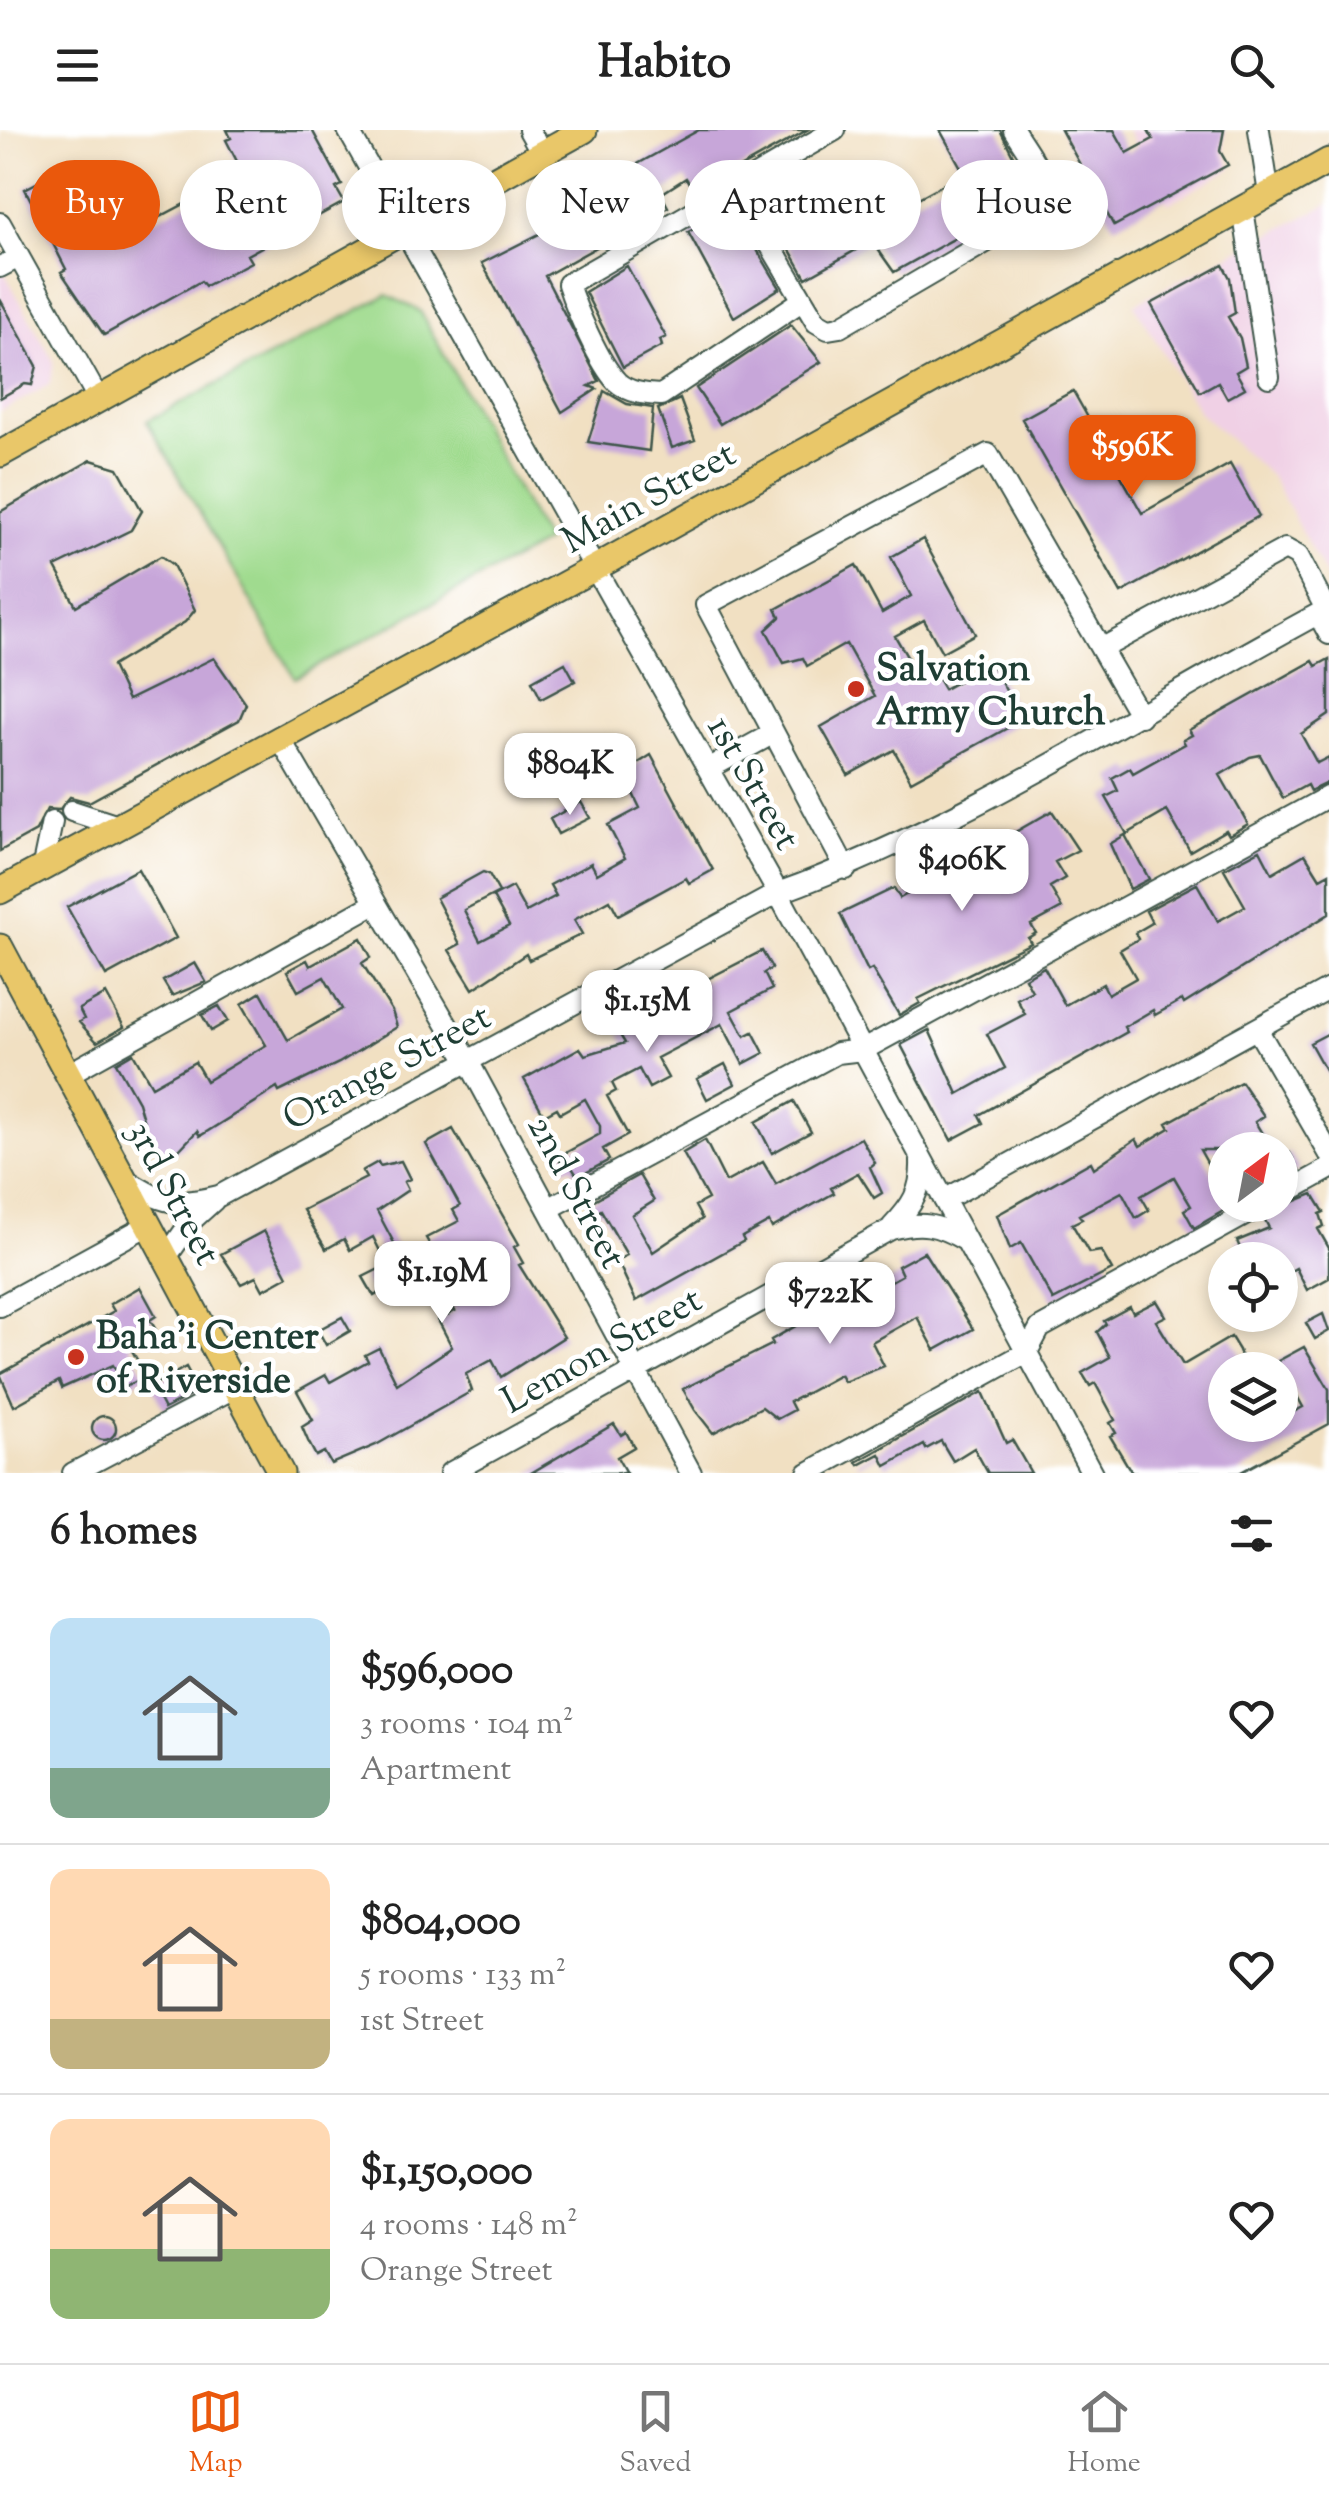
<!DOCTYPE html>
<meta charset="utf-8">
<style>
:root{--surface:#fff;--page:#f6f6f6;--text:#222;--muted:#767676;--line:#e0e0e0;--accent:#ea580c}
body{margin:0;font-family:"Sorts Mill Goudy",serif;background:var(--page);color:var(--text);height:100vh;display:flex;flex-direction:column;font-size:38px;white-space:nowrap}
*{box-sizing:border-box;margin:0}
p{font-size:32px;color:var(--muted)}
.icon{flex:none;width:55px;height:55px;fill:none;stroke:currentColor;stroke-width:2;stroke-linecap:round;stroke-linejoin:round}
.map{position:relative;height:1343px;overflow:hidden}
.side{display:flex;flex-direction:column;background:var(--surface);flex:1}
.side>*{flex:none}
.top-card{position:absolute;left:30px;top:30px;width:1270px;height:90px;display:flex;gap:20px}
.needle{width:65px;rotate:32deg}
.controls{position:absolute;left:1208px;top:1002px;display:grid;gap:20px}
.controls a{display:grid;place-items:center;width:90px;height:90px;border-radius:50%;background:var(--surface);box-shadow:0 5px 15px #0003;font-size:50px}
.price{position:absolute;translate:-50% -85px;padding:0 22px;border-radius:20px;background:#fff;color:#222;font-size:32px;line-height:65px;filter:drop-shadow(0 2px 5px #0008)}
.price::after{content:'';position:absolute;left:50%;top:60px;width:30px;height:22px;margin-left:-15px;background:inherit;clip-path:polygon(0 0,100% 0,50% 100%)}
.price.on{background:var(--accent);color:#fff}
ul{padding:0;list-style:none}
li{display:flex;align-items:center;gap:30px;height:250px;padding:0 50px}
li+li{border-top:2px solid var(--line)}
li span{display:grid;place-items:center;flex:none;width:280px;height:200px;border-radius:20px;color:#555}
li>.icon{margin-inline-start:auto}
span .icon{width:120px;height:120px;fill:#fffc;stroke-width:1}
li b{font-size:42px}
h2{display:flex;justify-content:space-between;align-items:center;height:120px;padding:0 50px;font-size:42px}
.chip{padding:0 35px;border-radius:45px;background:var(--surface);box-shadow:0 5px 15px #0003;font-size:35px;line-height:90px}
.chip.on{background:var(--accent);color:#fff}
header{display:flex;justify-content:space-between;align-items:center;height:130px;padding:0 50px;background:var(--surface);font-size:45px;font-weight:700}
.menu{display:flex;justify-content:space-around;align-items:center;height:140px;border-top:2px solid var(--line);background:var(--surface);font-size:28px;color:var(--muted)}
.menu a{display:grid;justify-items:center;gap:5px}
.menu .on{color:var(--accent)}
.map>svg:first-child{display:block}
.built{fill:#f0d0e5}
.green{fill:#a0db8f;stroke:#608c62;stroke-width:2.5}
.building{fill:#c7a6d9}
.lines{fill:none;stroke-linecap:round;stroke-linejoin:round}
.minor-casing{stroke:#3e5549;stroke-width:24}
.major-casing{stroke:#3e5549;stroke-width:29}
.minor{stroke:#fff;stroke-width:20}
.major{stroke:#e9c769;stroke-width:25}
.poi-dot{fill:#c8321e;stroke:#fff;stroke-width:4}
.labels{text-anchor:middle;stroke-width:9;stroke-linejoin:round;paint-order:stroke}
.street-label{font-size:38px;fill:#1f3d34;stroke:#fff}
.poi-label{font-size:38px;font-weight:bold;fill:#1f3d34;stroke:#fff;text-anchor:start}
</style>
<header><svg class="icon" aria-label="menu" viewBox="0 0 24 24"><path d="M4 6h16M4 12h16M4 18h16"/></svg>Habito<svg class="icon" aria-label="search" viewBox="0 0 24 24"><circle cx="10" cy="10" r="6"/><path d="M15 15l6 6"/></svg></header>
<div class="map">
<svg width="1329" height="1343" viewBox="0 0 1329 1343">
<rect width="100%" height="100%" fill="#fff"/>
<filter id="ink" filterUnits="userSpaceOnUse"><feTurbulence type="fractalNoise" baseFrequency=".01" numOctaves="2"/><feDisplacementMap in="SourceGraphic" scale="20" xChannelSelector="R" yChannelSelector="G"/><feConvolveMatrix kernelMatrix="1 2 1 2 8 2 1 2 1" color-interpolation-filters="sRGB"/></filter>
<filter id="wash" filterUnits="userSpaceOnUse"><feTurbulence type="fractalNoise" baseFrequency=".0048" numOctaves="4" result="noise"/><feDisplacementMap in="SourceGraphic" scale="40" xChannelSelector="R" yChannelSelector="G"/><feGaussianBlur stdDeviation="2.25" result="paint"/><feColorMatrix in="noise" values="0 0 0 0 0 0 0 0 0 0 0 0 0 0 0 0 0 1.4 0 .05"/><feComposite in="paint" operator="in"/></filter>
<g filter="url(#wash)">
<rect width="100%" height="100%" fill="#f1e0c2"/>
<path class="built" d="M1127,0H1225L1224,22L1232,38L1168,74Z
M1329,74V452L1272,347L1199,282L1134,174Z
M0,135L54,232L49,255L0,282Z"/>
<path class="green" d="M387,165L420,181L546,412L295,548L147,291Z"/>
<g id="blocks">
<path class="building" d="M227,0H312L342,55L336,58L344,72L247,125L251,132L205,156L201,151L104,205L61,142L66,139L25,59L80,30L118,96L127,91L133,101L243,43L226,10L231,8Z
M699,0H807L695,63L686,48L661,64L668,77L545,146L599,251L589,256L597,259L562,282L482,133L549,99L542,87Z
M940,0H1000L1029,57L963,98L966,102L894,142L872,111L806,148L759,66L804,38L821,68L853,50L876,91L964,43Z
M1061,0H1114L1127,23L1153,9L1148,0H1224L1220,21L1228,35L1114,96Z
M733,80L780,158L734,187L688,102Z
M1223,135L1230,148L1235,183L1228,187L1240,208L1246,236L1236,242L1245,258L1227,268L1218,252L1200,262L1151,174Z
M627,136L666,207L660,210L662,216L623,237L585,162Z
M0,169L37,236L32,255L25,254L0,268Z
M791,195L821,232L720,294L696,258Z
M604,261L627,274L653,278L649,321L588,312Z
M1073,261L1142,383L1230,334L1259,386L1121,463L1022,289Z
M680,269L695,310L672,318L658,279Z
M91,330L118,338L142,381L131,400L55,437L76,476L161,426L173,435L195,480L185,492L112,536L128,570L214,528L246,574L239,590L89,672L70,667L59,680L47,679L36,701L0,721V382Z
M923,409L975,504L942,522L924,490L895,506L917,544L931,537L944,559L991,533L1022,590L911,651L894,620L848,645L821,597L875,566L846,514L807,536L803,528L784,533L766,500L780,487L776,479L856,435L882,483L911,466L891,427Z
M1329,529V585L1301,604L1317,633L1329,627V652L1310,661L1307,655L1283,668L1260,625L1250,627L1220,645L1248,694L1229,705L1226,700L1190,721L1167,681L1127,704L1106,667L1118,661L1112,648L1130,638L1133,643L1185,614L1183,610L1192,605L1189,600L1313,531L1316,536Z
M565,533L575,551L541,569L532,551Z
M651,625L713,740L689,753L686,748L618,785L610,770L574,790L582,804L529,830L526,824L473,859L449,820L460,814L436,768L483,742L489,744L499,762L464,780L480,811L509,796L493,767L512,757L526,782L556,766L550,755L584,737L591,733L597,744L625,728L608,695L640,678L623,643Z
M581,672L590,688L558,704L550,689Z
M1052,681L1078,720L1055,732L1065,748L1050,757L1062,778L1031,795L1036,803L1028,808L1031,813L918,869L920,873L899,885L872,839L868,841L840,784L894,758L900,768Z
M1125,705L1149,749L1130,759L1110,714Z
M1260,720L1272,743L1305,724L1320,748L1329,743V784L1184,874L1182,870L1155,885L1153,880L1124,897L1127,902L979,985L983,993L951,1010L901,915L929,900L958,964L1005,938L987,904L1025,884L1017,869L1032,861L1025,848L1044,837L1065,875L1103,854L1108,864L1136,848L1120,820L1138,809L1135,803L1152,793L1146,781L1197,754L1218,791L1245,776L1224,739Z
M138,739L176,808L106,846L67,777Z
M361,808L371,827L362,833L392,881L397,897L339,933L279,962L277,958L200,1006L197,1001L179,1020L164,1025L147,1003L138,972L116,933L133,923L152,956L195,932L206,951L266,915L242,874L261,862L288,910L342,879L324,847L298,861L287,841L307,830L310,836Z
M762,821L772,838L764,843L772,859L731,881L745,906L753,902L764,923L743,934L722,894L657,928L668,948L649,958L639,939L612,953L616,961L607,966L628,1005L603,1019L609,1030L578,1047L571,1036L565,1039L558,1027L600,1004V996L585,969L560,983L557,978L544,985L524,949L580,918L585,925L625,913L620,905L695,866L690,858Z
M195,833L206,852L172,866L163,851Z
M106,864L124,897L97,912L79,892L84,889L79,879Z
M219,876L228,891L211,901L202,885Z
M1329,903V947L1310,913Z
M725,934L735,954L707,969L697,949Z
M1241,952L1264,986L1255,992L1272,1020H1200L1225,1065V1080L1194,1098L1184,1080L1191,1076L1174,1047L1141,1066L1149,1080L1136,1088L1122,1062L1079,1085L1082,1089L1072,1094L1089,1123L1101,1121L1112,1140L1053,1170L1021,1113L1010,1119L997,1085L1091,1032L1094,1038L1136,1009L1140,1016L1170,998L1167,993Z
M794,971L811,1002L772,1023L756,992Z
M453,999L519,1114L514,1117L523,1133L519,1135L564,1207L501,1247L492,1230L466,1244L472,1261L376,1315L331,1334L324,1322L316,1326L308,1311L302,1297L313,1290L297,1261L326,1245L330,1252L368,1231L365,1225L379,1218L397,1254L452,1217L438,1190L455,1181L438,1150L447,1145L426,1108L459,1091L453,1080L460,1076L426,1014Z
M861,1008L875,1033L870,1037L882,1063L874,1068L858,1043L831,1058L834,1063L772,1098L769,1092L742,1107L744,1111L636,1171L617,1130L627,1125L601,1080L593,1085L587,1074L639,1045L654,1071L632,1085L653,1122L702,1089L695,1076L708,1069L683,1023L705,1010L726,1052L763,1032L776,1054Z
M1290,1023L1299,1040L1280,1050V1029Z
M401,1031L410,1049L404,1052L408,1060L377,1081L411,1145L374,1166L363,1147L387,1135L373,1107L350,1120L344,1109L326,1119L303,1080L366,1048L362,1041L378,1032L380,1036Z
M1313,1064L1324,1082L1320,1084L1324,1096L1318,1099L1329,1118V1148L1307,1160L1296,1138L1280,1147V1130H1245L1237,1111L1269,1098L1265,1090L1276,1079Z
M264,1101L288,1146L263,1160L256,1147L241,1154L221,1124Z
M924,1122L973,1199L935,1220L917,1187L872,1212L884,1236L844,1252L840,1245L790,1272L794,1280L777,1289L762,1277L713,1303L695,1280L683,1259L773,1214L771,1210L867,1156L871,1162L902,1145L898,1136Z
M140,1157L156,1186L150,1190L156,1200L129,1215L146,1246L125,1257L113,1235L62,1258L59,1251L14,1276L0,1244L114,1181L110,1174Z
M1157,1171L1166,1186L1156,1191L1183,1235L1231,1207L1239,1220L1244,1235L1225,1240L1222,1252L1217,1256L1225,1270V1295H1280V1289L1303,1277L1278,1231L1304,1217L1329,1259V1294L1239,1343H1132L1110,1306L1116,1303L1110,1293L1115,1290L1095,1253L1090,1256L1082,1243L1110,1227L1097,1202L1106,1194L1104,1191L1130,1177L1133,1183Z
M1323,1184L1329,1201L1315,1209L1306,1193Z
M342,1187L350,1201L326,1215L318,1200Z
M186,1237L199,1261L164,1279L152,1256Z
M983,1262L1006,1313L1012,1310L1031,1343H988L974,1318L953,1331L941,1311L926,1319L924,1315L886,1336L880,1324L859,1335L857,1332Z
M92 1298a12 12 0 1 1 24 0a12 12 0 1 1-24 0Z
M614,1294L621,1305L626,1302L634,1317L617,1327L626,1343H531Z"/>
</g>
</g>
<g filter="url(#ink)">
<use href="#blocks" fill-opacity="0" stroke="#3e5549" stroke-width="2.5"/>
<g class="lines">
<g class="minor-casing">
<path id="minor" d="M348,0L778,763L1092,1343
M529,0L542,23
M1259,0L1269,64
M735,56L816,192L828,199L840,197L1039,81C1056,54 1028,24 1014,0
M1243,79L1269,247
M0,93L99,270
M0,137L19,127
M803,170L661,265C646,264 629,263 617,252C599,233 576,179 568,154L835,0
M1318,484L1329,504
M1101,519L1285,419L1298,426L1326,479
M279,607L468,931L691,1343
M708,639L772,604
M72,681L118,696
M43,735L52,692
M846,739L706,475L988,324L1140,586
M1257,899L1329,1023
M70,943L374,774
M126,1050C165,1074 174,1077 219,1066L778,763C973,692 1147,575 1329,478
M1280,1066L1329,1039
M944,1070L1329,859
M548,1079L837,923L863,920L1329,666
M892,1097C912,1076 922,1061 921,1031
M167,1126L193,1089L214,1070
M0,1176L150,1094
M73,1343L236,1257
M450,1343L891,1099C922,1091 937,1094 965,1110
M808,1343L1027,1222L1040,1198L1263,1075"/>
</g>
<g class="major-casing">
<path id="major" d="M0,324L584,0
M0,761L593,439L1329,31
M0,817L281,1343"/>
</g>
<use href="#minor" class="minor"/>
<use href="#major" class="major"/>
</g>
</g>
<g class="poi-dot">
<circle cx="856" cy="559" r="10"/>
<circle cx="76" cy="1227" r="10"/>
</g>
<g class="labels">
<g class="street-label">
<text transform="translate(648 366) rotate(-29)" y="13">Main Street</text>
<text transform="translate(755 652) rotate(60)" y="13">1st Street</text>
<text transform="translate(386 936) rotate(-28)" y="13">Orange Street</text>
<text transform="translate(578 1061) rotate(62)" y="13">2nd Street</text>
<text transform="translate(175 1062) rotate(62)" y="13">3rd Street</text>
<text transform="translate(601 1219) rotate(-29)" y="13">Lemon Street</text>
</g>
<g class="poi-label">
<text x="876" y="550">Salvation<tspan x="876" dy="44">Army Church</tspan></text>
<text x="96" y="1218">Baha'i Center<tspan x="96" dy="44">of Riverside</tspan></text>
</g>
</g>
</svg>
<div class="controls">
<a><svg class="needle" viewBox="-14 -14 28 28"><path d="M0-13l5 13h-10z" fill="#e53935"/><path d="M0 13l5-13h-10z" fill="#767676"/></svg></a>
<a><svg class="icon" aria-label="locate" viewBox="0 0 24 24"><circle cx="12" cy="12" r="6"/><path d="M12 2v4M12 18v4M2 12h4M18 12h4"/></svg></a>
<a><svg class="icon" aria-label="layers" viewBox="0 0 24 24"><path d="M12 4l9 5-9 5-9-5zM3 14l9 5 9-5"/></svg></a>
</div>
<b class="price on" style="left:1132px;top:370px">$596K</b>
<b class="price" style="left:570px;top:688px">$804K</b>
<b class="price" style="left:962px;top:784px">$406K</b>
<b class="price" style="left:647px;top:925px">$1.15M</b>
<b class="price" style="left:442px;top:1196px">$1.19M</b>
<b class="price" style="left:830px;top:1217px">$722K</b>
<div class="top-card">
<a class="chip on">Buy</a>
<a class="chip">Rent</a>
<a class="chip">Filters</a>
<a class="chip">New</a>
<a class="chip">Apartment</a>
<a class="chip">House</a>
</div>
</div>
<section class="side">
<h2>6 homes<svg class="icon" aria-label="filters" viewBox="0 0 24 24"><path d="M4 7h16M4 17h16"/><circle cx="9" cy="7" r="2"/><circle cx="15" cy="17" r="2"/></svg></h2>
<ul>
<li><span style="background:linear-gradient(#bfe0f5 75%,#7fa58c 0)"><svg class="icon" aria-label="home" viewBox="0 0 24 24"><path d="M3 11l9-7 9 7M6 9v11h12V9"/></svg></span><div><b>$596,000</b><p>3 rooms · 104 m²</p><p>Apartment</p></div><svg class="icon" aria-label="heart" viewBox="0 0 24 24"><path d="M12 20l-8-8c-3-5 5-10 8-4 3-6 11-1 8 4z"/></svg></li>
<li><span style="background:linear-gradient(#ffd9b3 75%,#c2b280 0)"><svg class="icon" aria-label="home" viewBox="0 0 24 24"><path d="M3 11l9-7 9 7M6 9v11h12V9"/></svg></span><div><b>$804,000</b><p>5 rooms · 133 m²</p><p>1st Street</p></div><svg class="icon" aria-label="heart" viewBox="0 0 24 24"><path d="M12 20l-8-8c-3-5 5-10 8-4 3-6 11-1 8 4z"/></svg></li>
<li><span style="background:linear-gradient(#ffd9b3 65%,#8fb573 0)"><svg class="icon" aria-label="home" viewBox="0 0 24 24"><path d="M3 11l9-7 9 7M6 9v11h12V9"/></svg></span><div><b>$1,150,000</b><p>4 rooms · 148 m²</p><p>Orange Street</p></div><svg class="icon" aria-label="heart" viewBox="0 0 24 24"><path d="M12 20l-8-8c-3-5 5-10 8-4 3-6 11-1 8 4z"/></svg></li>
</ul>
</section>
<nav class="menu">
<a class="on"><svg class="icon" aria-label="map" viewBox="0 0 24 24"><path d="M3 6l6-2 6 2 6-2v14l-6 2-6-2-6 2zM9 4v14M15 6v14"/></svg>Map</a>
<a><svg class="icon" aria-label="saved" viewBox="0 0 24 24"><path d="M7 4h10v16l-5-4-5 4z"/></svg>Saved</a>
<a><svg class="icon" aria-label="home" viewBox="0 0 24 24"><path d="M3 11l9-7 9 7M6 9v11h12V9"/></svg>Home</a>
</nav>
